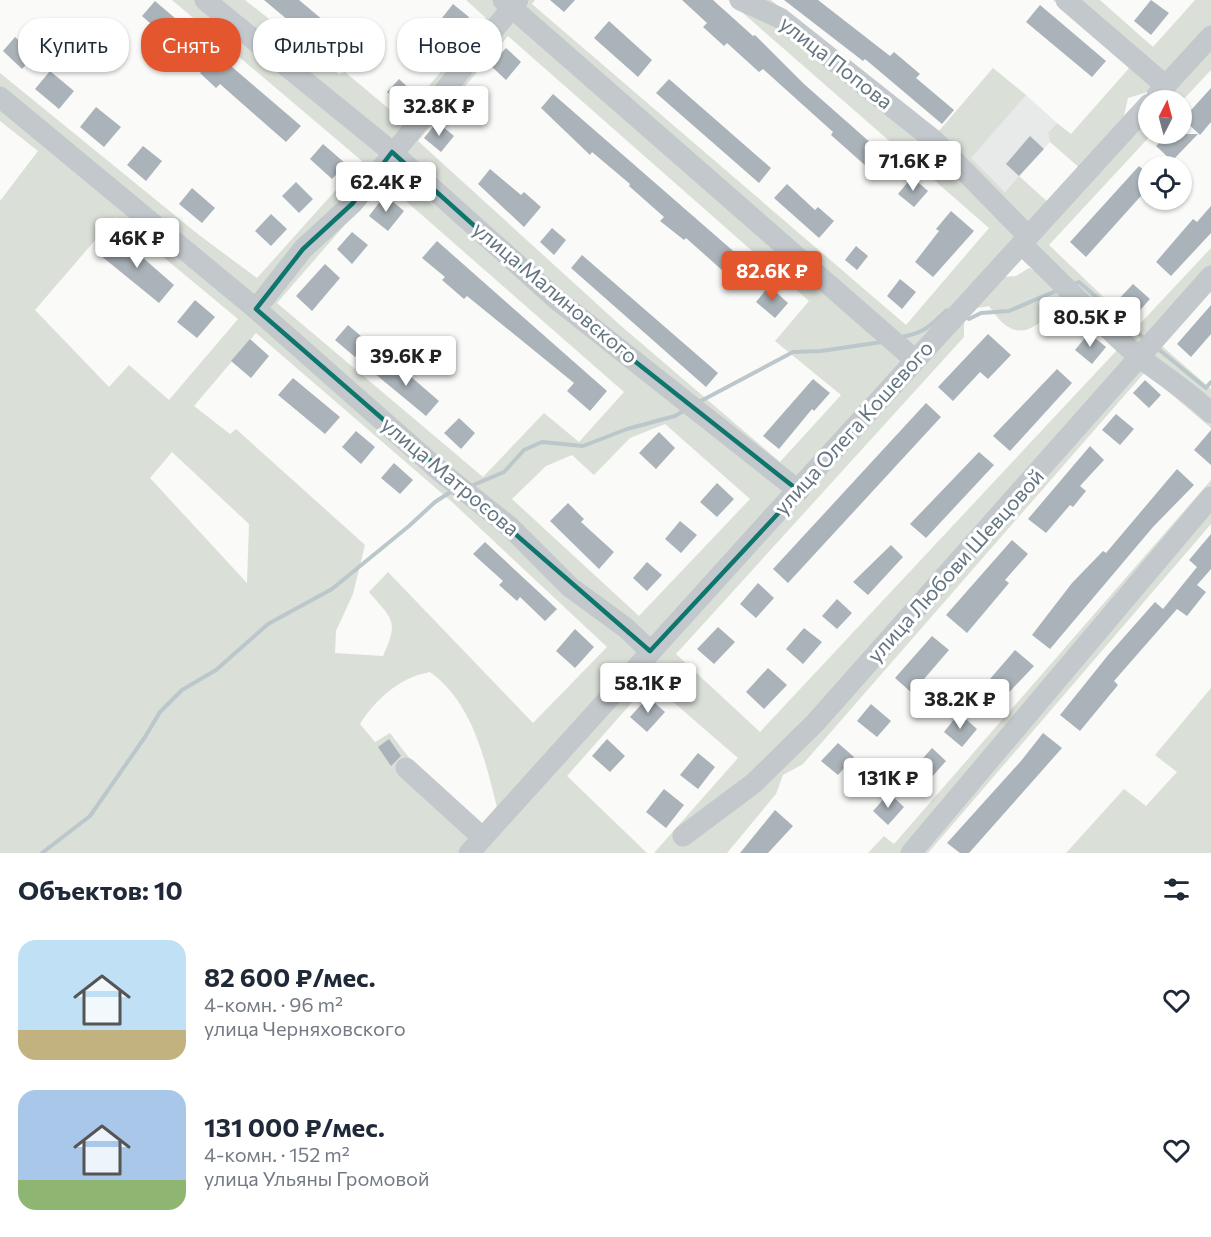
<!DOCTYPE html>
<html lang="ru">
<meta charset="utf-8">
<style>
:root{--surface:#fff;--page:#f6f6f7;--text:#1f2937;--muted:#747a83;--accent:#e4572e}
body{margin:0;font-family:Commissioner,sans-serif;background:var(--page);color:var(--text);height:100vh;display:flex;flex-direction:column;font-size:22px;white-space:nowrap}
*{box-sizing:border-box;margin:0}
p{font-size:20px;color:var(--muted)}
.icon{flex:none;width:33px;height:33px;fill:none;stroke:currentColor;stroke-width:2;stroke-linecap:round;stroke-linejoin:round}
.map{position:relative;height:853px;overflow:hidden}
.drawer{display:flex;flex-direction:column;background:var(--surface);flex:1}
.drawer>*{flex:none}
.top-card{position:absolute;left:18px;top:18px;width:600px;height:54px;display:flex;gap:12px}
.needle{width:39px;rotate:6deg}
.tools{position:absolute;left:1138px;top:90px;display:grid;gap:12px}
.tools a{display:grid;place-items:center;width:54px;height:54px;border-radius:50%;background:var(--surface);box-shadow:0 2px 4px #0004;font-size:30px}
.price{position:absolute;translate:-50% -51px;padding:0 14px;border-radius:6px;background:#fff;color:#222;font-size:20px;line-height:39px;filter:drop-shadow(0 2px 3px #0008)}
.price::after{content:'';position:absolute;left:50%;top:36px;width:18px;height:14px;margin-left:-9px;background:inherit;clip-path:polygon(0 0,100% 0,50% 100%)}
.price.active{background:var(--accent);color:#fff}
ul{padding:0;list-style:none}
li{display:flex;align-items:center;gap:18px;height:150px;padding:0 18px}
li span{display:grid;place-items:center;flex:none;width:168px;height:120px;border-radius:18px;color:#555}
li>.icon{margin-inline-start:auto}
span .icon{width:72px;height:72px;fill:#fffc;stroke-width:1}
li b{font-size:26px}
h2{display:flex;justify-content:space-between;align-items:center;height:72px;padding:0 18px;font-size:26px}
.tag{padding:0 21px;border-radius:24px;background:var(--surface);box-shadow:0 2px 4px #0004;font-size:21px;line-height:54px}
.tag.active{background:var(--accent);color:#fff}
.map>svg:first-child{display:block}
.built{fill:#e8e9e9}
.green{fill:#dadfd7;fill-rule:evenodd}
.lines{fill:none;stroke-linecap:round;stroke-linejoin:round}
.stream{stroke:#bbc7cb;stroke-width:4}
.building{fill:#aab3b9}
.minor{stroke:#c3c8cc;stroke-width:21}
.marked{fill:none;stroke:#0f766e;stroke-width:4.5;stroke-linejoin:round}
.labels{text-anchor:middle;stroke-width:6;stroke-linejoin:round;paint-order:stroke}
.street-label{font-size:21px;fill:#657683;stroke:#fff}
</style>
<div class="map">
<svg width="1211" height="853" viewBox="0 0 1211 853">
<rect width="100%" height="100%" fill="#fafaf8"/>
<path class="built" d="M1026,95L1057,123L1048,133L1050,142L1005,192L970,158Z"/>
<path class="green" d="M172,0H199L384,151L260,299L0,91V73L199,235L257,278L362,161Z
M210,0H245L339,74L345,72L401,119L486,18L466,0H498L503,4L393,145Z
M522,0H535L532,4L906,325L989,228L728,0H736L778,21L932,144L1019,234L916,353L520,9Z
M748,0H771L938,132L993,68L1026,95L971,158L1005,192L1019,176L1050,204L1029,227Z
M1053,0H1059L1147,76L1152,87L1148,92L1128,98L1122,125L1082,170L1050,142L1048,133L1057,123L1071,134L1130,67Z
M1072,0H1100L1153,47L1195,0H1211V27L1167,76Z
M509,15L908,361L798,480L559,296L400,148ZM508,36L809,301L775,341L841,395L780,462L620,325L418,141Z
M1211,45V70L1182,101L1161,100Z
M0,102L125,205L637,650L636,657L498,811C485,761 474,704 430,672C400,677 376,699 360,724L375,742L390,733C414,764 448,811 486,825L459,853H0V201L38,151L0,121ZM115,217L238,319L169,400L129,365L109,387L35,310ZM256,333L452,502L607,647L533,723L388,572L369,592C393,620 399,621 383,656L335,653L336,631L353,594L365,545L236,429L230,434L194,406ZM172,452L249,524L247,583L150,478Z
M1149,114V134H1152L1049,245L1136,328L1211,248V269L1137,345L1032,247L1037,237Z
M391,159L787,493L647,641L264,304ZM383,181L624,392L579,442L544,413L483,477L277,303ZM665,424L750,499L639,616L512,499L546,466L572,455L594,475L630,438Z
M1029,268L1048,277L1130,358L759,787L1143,367L1211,419V428L1145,372L803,764L783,775L776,794L727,853H654L738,758L650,682L567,776L647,853H477L964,320V337L676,654L760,732L1118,349L1064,300C1036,328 1017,349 989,306L972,309L1001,277L1016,276Z
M1162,346L1211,389V404L1149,356Z
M1211,480V491L905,853H868L884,836L894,844Z
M1211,505V524L928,853H918Z
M1211,688V853H1066L1124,789L1146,806L1177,772L1155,755Z"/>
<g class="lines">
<path class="stream" d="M1074,284L1079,282L1146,340
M964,315L969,319L981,313L1009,311L1058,290
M901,337C925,333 930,326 947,310
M1157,348L1206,388L1211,382
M699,402L793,352L821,351L882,342
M471,486L504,472L524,450L542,442L583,446L627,429L675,416L685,410
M42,853L90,816L145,737L160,712L182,690L216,670L268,624L332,589L409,526L435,502L452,491"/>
</g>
<path class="building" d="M264,0H299L323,20L320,24L343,42L331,56Z
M550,0H575L564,12Z
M682,0H713L753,36L755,35L804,84L889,159L876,175L831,135L833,132L763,69L759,72L727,43L724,46L703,27L707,23Z
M784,0H818L890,56L894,52L920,74L916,78L954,110L942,124L865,59L863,61Z
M1151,0L1169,13L1151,35L1134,21Z
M155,1L301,126L286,142L220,84L216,88L200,73L203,70L142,16Z
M453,4L469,17L458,31L442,18Z
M1040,5L1106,61L1092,77L1026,22Z
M609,21L652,60L638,77L594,38Z
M15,37L35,55L22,69L3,51Z
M429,41L444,52L432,68L417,57Z
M506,48L521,62L506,80L490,65Z
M50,71L74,91L59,109L35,89Z
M399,79L412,91L400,104L387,92Z
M669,79L771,168L759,183L656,93Z
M1211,88V122L1200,135L1183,119Z
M468,89L484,102L473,116L457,102Z
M553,94L755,270L741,287L686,238L684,240L660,221L664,217L629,186L630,184L592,152L590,155L541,108Z
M96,107L121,127L104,147L80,127Z
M437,122L454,136L441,152L424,138Z
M1168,134H1198L1172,161L1156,146Z
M1030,136L1044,149L1019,176L1006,164Z
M323,144L346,164L332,179L310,159Z
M143,146L162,161L146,181L127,165Z
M1139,166L1149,175V187L1086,257L1070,242Z
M490,169L521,195L524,192L541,207L524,227L478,184Z
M912,177L928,191L914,207L898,194Z
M296,182L313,199L299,213L282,196Z
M787,184L815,210L818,207L834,221L819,238L774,198Z
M192,188L215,208L202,223L179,204Z
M385,195L404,211L388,231L369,216Z
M1211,206V233L1171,276L1156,262L1193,219L1197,222Z
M951,211L974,231L933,277L915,262L939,231L936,229Z
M271,214L287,229L271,246L255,231Z
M552,228L566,240L554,255L540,242Z
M352,232L368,245L352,264L337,249Z
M117,235L174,285L159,303L100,255Z
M437,241L607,391L590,411L567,391L574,383L467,296L464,299L442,280L445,277L422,258Z
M856,246L868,256L857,270L845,260Z
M582,255L718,373L706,387L571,268Z
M325,264L340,278L312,311L296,296Z
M900,279L916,292L902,309L887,296Z
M1133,284L1150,299L1133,318L1116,302Z
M769,286L788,303L775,318L756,302Z
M195,300L215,317L197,338L177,322Z
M1211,305V334L1191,357L1177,344Z
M348,325L368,342L355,357L335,340Z
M1089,333L1106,347L1092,364L1075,350Z
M988,334L1011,355L988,379L980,372L953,401L938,387Z
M250,339L269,356L251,378L231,361Z
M388,357L439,401L426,416L374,373Z
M1057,369L1072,383L1010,451L993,436Z
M293,378L340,417L325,434L278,395Z
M813,379L830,393L814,411L812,409L779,449L763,436Z
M1145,380L1161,395L1149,408L1133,393Z
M926,403L941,417L788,583L773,569Z
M1116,414L1134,429L1120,445L1102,430Z
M459,418L475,433L461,449L444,433Z
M1211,430V465L1194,450Z
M356,431L375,447L361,464L342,447Z
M659,432L675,448L656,469L639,453Z
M1090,446L1104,460L1080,486L1086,491L1073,507L1070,505L1046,533L1028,519Z
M979,452L994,465L926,538L910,524Z
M394,463L413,480L400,494L381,478Z
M1177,469L1194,485L1153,527L1050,649L1032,635L1072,583L1103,551L1106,553Z
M717,483L734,499L717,517L700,502Z
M568,503L584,519L581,522L614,552L599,569L550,521Z
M680,521L697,535L681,553L665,539Z
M1211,534V569L1197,585L1206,592L1187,616L1177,609L1114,681L1118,685L1080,731L1060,715L1109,654L1155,602L1163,609L1197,567L1189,560Z
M1012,540L1028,554L1005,580L1009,583L967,633L946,615Z
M485,542L557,609L545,621L520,597L517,601L499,585L503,581L473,554Z
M891,545L903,557L868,595L853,582Z
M647,562L662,575L647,591L633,578Z
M758,583L774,598L756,618L740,604Z
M837,599L852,613L837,629L822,616Z
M718,627L735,642L714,664L697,649Z
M804,628L822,642L803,664L786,649Z
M575,629L594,647L575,668L556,651Z
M932,636L949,650L912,693L895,678Z
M1015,650L1034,666L994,708L977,694Z
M768,668L787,685L764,709L746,692Z
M648,697L665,712L647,732L630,717Z
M871,704L891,721L877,737L857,721Z
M959,713L977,729L962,747L944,732Z
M1043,733L1062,748L969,853H960L947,843L1021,761Z
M389,739L401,756L391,766L378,747Z
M607,739L625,756L610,772L592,756Z
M838,743L854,757L838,775L821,761Z
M932,748L946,761L931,778L917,765Z
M698,753L715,767L698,789L680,775Z
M664,789L684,805L666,828L646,812Z
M889,793L904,807L888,825L873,811Z
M775,810L793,826L768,853H740Z"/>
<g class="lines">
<path class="minor" d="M205,0L392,152L556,299L799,491
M503,0L915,360
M740,0L780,18L935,141L1028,236
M1066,0L1166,86
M1157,95L1211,36
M0,97L256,309L442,473L509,526L570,587L626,628L650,651
M1021,244C1061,281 1097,321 1138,356C1162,375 1188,391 1211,413
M256,309L303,249L353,203L518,0
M406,768L483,838
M683,836L754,783L815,723L1211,276
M469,853C695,603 921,352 1149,104
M911,853L1211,497"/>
</g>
<path class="marked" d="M392,152L556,299L799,491L650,651L256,309L303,249L353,203Z"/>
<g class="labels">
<g class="street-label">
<text transform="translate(836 63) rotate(38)" y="7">улица Попова</text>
<text transform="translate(555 293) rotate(40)" y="7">улица Малиновского</text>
<text transform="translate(854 428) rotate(-48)" y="7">улица Олега Кошевого</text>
<text transform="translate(450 477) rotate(40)" y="7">улица Матросова</text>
<text transform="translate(956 566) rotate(-48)" y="7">улица Любови Шевцовой</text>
</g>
</g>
</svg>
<div class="tools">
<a><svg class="needle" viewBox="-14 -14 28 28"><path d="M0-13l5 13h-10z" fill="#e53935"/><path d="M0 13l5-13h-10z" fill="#747a83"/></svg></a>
<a><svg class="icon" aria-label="locate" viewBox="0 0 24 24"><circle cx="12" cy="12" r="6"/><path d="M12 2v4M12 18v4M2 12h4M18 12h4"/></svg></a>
</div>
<b class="price" style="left:439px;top:137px">32.8K ₽</b>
<b class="price" style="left:913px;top:192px">71.6K ₽</b>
<b class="price" style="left:386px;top:213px">62.4K ₽</b>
<b class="price" style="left:137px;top:269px">46K ₽</b>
<b class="price active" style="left:772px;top:302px">82.6K ₽</b>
<b class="price" style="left:1090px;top:348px">80.5K ₽</b>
<b class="price" style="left:406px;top:387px">39.6K ₽</b>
<b class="price" style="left:648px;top:714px">58.1K ₽</b>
<b class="price" style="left:960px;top:730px">38.2K ₽</b>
<b class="price" style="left:888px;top:809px">131K ₽</b>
<div class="top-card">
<a class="tag">Купить</a>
<a class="tag active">Снять</a>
<a class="tag">Фильтры</a>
<a class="tag">Новое</a>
</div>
</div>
<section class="drawer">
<h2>Объектов: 10<svg class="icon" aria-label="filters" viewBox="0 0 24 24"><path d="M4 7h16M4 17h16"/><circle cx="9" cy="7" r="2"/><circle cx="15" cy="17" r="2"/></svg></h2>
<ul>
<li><span style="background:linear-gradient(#bfe0f5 75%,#c2b280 0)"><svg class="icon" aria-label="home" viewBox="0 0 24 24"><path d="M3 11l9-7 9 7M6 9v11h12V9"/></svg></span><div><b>82 600 ₽/мес.</b><p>4-комн. · 96 m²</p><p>улица Черняховского</p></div><svg class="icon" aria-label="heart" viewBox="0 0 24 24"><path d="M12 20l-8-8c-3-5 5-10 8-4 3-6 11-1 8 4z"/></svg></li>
<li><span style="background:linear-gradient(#a9c7e8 75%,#8fb573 0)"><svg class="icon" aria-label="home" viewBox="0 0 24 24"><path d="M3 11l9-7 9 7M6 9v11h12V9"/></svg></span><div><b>131 000 ₽/мес.</b><p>4-комн. · 152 m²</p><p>улица Ульяны Громовой</p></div><svg class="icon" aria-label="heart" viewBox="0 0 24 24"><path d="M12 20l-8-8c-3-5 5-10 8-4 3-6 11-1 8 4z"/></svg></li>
</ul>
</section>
